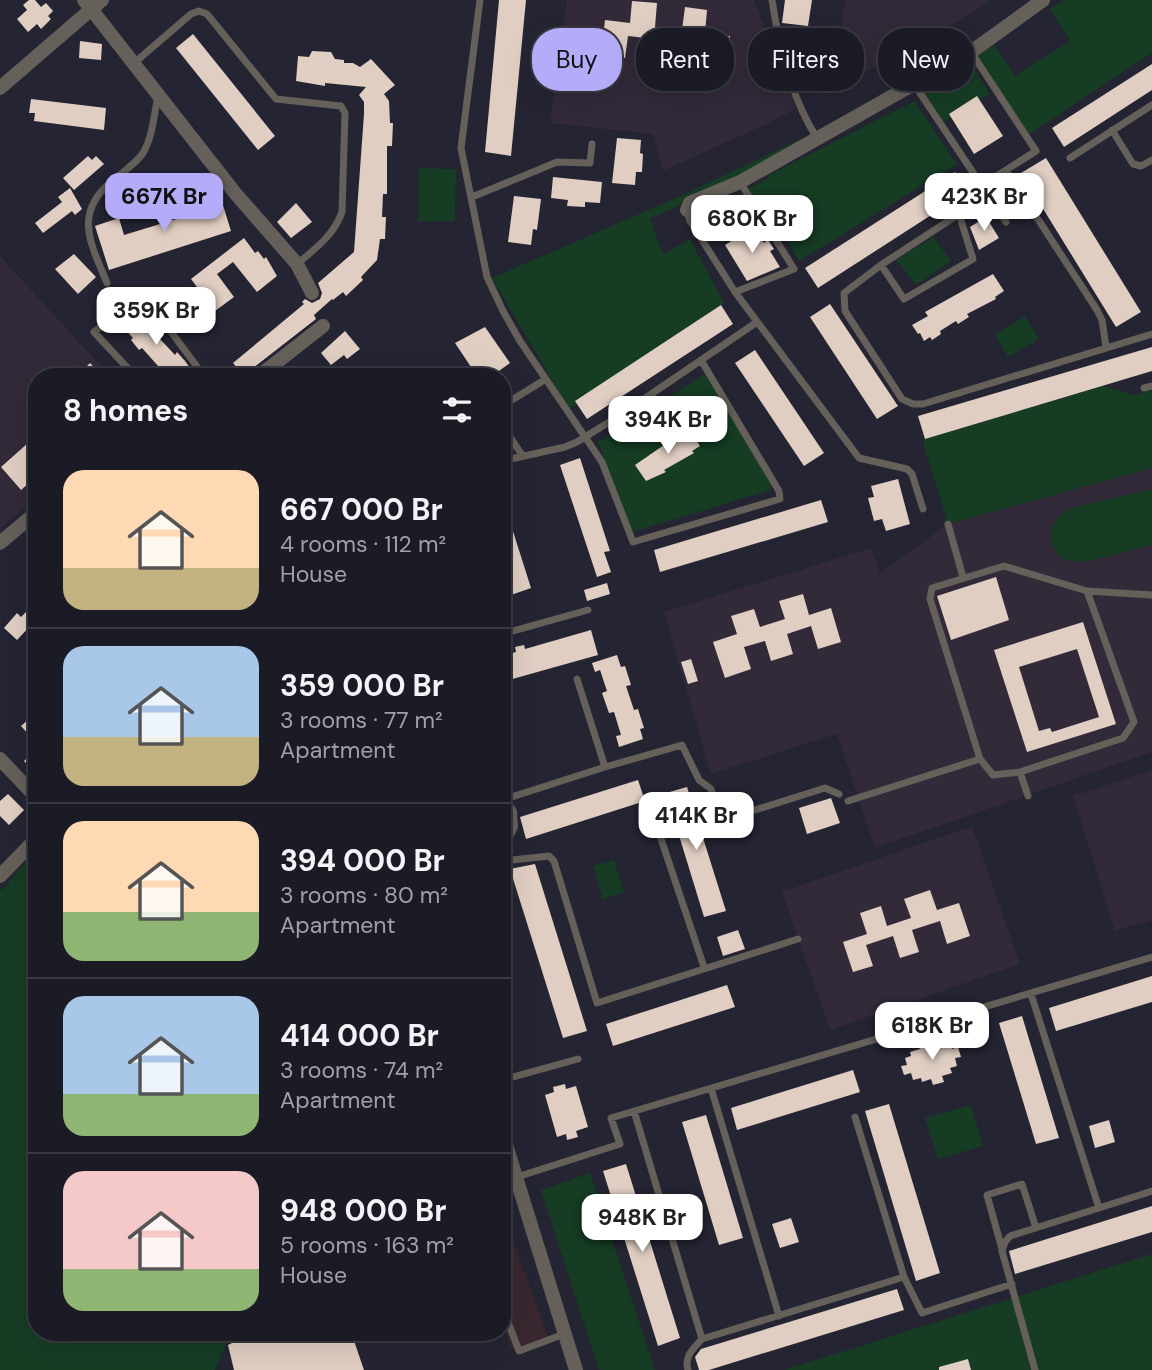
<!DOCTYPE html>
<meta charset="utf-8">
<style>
:root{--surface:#1b1b26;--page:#24242e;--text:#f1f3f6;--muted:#a0a1a7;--line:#393943;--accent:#b4acf9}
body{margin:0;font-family:"DM Sans",sans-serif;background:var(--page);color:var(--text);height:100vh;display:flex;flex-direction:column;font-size:26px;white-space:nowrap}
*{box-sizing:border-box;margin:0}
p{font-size:23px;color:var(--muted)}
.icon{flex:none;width:38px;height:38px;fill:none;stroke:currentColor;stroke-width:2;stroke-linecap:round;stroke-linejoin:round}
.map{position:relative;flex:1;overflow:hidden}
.side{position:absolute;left:28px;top:368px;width:483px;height:973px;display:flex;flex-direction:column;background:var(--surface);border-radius:28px;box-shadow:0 7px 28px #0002,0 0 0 2px var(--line)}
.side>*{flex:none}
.hud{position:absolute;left:532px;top:28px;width:514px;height:63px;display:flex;gap:14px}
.price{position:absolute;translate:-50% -60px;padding:0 16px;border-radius:14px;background:#fff;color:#222;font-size:23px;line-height:46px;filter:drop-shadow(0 2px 4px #0008)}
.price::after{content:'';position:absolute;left:50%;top:42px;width:21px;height:16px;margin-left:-10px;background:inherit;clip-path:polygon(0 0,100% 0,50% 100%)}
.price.active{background:var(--accent);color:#111}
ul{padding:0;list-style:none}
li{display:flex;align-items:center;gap:21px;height:175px;padding:0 35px}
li+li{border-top:2px solid var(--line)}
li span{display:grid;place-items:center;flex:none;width:196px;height:140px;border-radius:21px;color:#555}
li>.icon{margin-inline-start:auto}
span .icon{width:84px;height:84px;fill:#fffc;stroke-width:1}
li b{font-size:30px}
h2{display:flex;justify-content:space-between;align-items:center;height:84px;padding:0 35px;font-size:30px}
.pill{padding:0 24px;border-radius:28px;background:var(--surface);box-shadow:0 7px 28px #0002,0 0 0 2px var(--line);font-size:24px;line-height:63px}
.pill.active{background:var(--accent);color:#111}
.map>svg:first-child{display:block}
.commercial{fill:#392730}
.education{fill:#322939}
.green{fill:#163c24}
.building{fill:#e0cec2;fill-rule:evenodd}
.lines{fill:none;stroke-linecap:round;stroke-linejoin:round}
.lane{stroke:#66605a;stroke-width:7}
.street{stroke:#66605a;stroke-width:14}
</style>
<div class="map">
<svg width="1152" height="1370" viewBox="0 0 1152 1370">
<rect width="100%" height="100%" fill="#242433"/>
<path class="commercial" d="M502,1210L548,1337L512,1350L502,1322Z"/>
<path class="education" d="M567,0H754L796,108L767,124L663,171L653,134L550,123Z
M845,0H990L962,19L839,86H833Z
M0,256L110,376H37V496L0,530Z
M1152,468V752L875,848L837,734L711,774L664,612L871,548L880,573L948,524Z
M1152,770V920L1115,931L1073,796Z
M972,826L1020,964L830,1030L782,892Z"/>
<path class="green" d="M1064,0H1152V53L1028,135L975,56L994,45L1015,76L1070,41L1050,9Z
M971,63L990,94L943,123L924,92Z
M915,101L957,164L799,261L779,226L770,218L768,212L714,241L698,216L767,179L769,175Z
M807,136L811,145L650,219L663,254L690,239L724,303L569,409L492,278L685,194Z
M419,168L456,169L455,221H418Z
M933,237L951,261L916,285L896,260Z
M1025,316L1039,339L1008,357L995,335Z
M708,372L769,470L771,490L632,532L598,442Z
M1103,386L1134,395L1152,390V468L948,524L923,442L925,439Z
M1152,489V545C1132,549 1096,562 1077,562C1045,561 1043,520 1071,508Z
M37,850V1332H232L215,1370H0V892Z
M614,860L624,892L603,899L593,866Z
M971,1105L983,1146L938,1159L925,1118Z
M590,1173L655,1370H599L541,1190Z
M1152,1254V1370H784Z"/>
<path class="building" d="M29,0H35L41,7L46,3L53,11L48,16L51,19L41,29L37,24L28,32L17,19L27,10L23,5Z
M499,0H526L511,156L485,152Z
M785,0H812L808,26L782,23Z
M632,1L657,3L655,27L682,30L685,7L707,10L705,33L730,36L726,69L705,66L707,44L679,41L676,64L653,62L655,39L628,36L625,58L601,55L605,20L630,23Z
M193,34L275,136L258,150L176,48Z
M80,41L102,44L101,60L79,58Z
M312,51L331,52L335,59L344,60V63H353L360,67L371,59L395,85L384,94L389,101L390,123H393L392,146H387V194H383L382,217H386L385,239H380L377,260L361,277L363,280L346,296L343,292L333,300L332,299L314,315L316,319L253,368L249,376H244L233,363L304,304L302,302L305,299L312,303L320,299L322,293L318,283L354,252L364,114V102L359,95L366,87L325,83V86L296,81L298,56L309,57Z
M1152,64V90L1064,147L1052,128Z
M977,96L1003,136L974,154L949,114Z
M31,99L106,108L104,130L34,121L35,113H29Z
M617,138L641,140L640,153L643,154L642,172H636L635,185L612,183Z
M88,156L92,160L96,156L104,164L74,190L63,178Z
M1046,158L1141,312L1116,327L1021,173Z
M955,172L967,192L818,288L805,268Z
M553,177L602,182L600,203L585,202V207L567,206L568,200L551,198Z
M70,188L82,209L75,215L72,211L43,233L35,223L62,202L58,197Z
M218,189L231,231L109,270L95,226L119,218L124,235L196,213L191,197Z
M514,196L541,199L537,230L533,229L531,245L508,242Z
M296,203L312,222L291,238L277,222Z
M986,217L999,238L979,250L970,227Z
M754,227L764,243L768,240L774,249L770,251L780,267L747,281L725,245Z
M244,238L255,253L258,251L264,259L266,257L277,276L257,292L233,262L217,274L234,297L215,311L191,279Z
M74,254L96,277L78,294L55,269Z
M993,274L1004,291L995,297L996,299L967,314L969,317L958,324L956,321L940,331L941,334L932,340L930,337L924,341L920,333L918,334L912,325L928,316L925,312Z
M830,304L898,406L877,419L810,317Z
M721,305L733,324L587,419L575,401Z
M138,313L144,320L148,317L164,335L160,339L175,355L177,352L185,361L193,372L188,376H167L142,348L139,350L131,340L133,338L122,326Z
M485,327L510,363L492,376H477L455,343Z
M345,331L360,349L347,359L344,355L331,365L321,353Z
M1152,347V371L925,439L918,416Z
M755,350L824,453L804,466L735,363Z
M90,363L102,376H87L82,371Z
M689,430L700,446L692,451L694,453L664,470L666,472L646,481L635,465L680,434L681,435Z
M37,435V476L21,490L1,467Z
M580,458L610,551L604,552L611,572L597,577L560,465Z
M898,479L910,524L886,531L882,519L874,521L868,498L874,497L871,486Z
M821,500L828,522L660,572L654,550Z
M502,503H504L531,588L511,595L502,567Z
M996,577L1009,620L951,640L937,596Z
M607,583L610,594L587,601L584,590Z
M803,594L809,615L831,608L841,642L818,649L811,626L787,634L793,654L771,661L765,641L744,647L751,669L725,678L713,642L737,634L731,616L754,609L760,627L785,619L779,601Z
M37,601V629L32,624L17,640L4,628L17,613L21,617Z
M1083,622L1116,724L1027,752L994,650ZM1077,649L1099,717L1052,732L1050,728L1039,731L1019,667Z
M591,630L598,655L502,682V656L516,652L515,647L524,645L525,649Z
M617,655L621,667L625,666L631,685L626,686L634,710L638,709L644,728L640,729L643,739L619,747L616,736L621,735L614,712L609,713L602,693L607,691L600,670L595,672L592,663Z
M691,659L698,681L688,684L681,662Z
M37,712V744L21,726Z
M37,748V774L24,761Z
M638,780L645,801L526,839L520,817Z
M687,787L726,911L704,917L666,793Z
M8,794L24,810L9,825L0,816V801Z
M831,798L840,823L807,834L799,808Z
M535,864L587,1031L563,1038L510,869Z
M930,890L937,910L959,903L970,936L947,944L940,921L912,930L919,952L900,958L893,936L866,945L873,966L853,972L843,942L867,934L860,913L881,906L887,926L911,918L904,899Z
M738,930L745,949L723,956L717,937Z
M1152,976V1002L1056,1031L1049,1008Z
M727,985L735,1007L613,1046L606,1024Z
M1022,1016L1059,1138L1036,1144L999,1023Z
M932,1041L933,1044L943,1041V1045L950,1043L952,1049L958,1047L961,1057L955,1058L957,1066L950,1068L952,1073L942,1076L944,1082L933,1085L931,1079L922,1082L921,1078L913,1080L911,1073L904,1075L901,1066L907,1065L905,1058L911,1056L910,1052L920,1049L918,1045Z
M853,1070L860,1092L737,1130L731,1108Z
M565,1084L566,1089L576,1086L588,1127L576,1131L578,1137L567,1140L566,1134L557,1137L545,1095L554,1092L553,1087Z
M889,1104L940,1273L916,1281L865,1111Z
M706,1115L743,1238L719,1245L682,1122Z
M1109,1120L1115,1142L1095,1148L1089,1126Z
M626,1164L680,1338L658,1346L603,1171Z
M1152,1206V1232L1015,1274L1009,1251Z
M791,1218L799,1242L780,1248L772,1224Z
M897,1289L904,1310L709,1370H699L695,1357L701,1349Z
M237,1332H351L364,1370H234L228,1345L238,1340Z
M968,1359L971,1370H939V1367Z"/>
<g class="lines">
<path class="lane" d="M480,0L461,148L487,277L503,311L520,341L602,462L633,542L780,499L779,491L701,360
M772,0C779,47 791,98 817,138
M971,52L1036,151L981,186L959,214L881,265L844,293L845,311L902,399L913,404H923L1152,334
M133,64L191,14L199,11L207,14L276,99L341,106L345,113L342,212C334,235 316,248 297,264
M914,84L1006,222
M1112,130L1133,164L1141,166L1152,160
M1070,158L1152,105
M1006,170L1097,310L1102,320L1106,347
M472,197L557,162L590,163L592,144
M687,210L690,221L735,292L859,458L907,469L912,474L923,509
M881,265L904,299L973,259L959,214
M107,283C91,244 73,214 111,182C121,173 136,164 143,153C153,136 154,114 158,96
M735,292L794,269L740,182
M135,376L94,332L124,308L142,301L157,313L204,376
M1144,388L1152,386
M502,406L546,379
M502,425L522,455
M502,461L565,447L577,442L622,414L757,322
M948,524L963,577
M1087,591L1152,595
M502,634L588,610
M577,679L605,767
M1020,772L993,775L980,759L930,599L932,588L1004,566L1087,591L1134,722L1123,738L1020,772L1028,796
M502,800L605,767L682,745L699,780L711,789L720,821L825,788L839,794
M848,801L980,759
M652,812L704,967
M502,855L512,860L549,856L554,861L597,1003L798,939
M1031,994L1099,1208L1010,1236L1005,1242L1002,1251L1035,1370
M502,1080L578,1059
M711,1088L779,1316
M634,1111L702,1339C693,1349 684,1356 688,1370
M517,1177L620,1144L611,1118L1152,957
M1099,1208L1152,1191
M1002,1249L987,1195L1022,1184L1036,1228
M904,1277L922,1313L1012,1284
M502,1306L519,1351L564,1334
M702,1339L904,1277L855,1117"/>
<path class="street" d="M84,0L235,193L297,264L312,293
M0,88L102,0
M687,210L690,203L740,182L914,84L971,52L1043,0
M259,376L323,326
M0,543L37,512
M0,759L37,798
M502,803L510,812L511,826L502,844
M0,876L37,838
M502,1132L576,1370"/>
</g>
</svg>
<b class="price active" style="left:164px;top:233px">667K Br</b>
<b class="price" style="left:984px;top:233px">423K Br</b>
<b class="price" style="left:752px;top:255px">680K Br</b>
<b class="price" style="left:156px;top:347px">359K Br</b>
<b class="price" style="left:668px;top:456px">394K Br</b>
<b class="price" style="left:696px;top:852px">414K Br</b>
<b class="price" style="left:932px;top:1062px">618K Br</b>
<b class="price" style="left:642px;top:1254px">948K Br</b>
<div class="hud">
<a class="pill active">Buy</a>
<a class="pill">Rent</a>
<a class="pill">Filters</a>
<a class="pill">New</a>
</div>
<section class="side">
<h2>8 homes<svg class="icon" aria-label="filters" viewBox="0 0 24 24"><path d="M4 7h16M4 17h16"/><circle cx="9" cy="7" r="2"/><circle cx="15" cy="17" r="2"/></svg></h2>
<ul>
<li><span style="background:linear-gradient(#ffd9b3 70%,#c2b280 0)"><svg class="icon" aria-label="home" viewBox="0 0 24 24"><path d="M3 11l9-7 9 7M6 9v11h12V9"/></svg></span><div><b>667 000 Br</b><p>4 rooms · 112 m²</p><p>House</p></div></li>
<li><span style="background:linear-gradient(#a9c7e8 65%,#c2b280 0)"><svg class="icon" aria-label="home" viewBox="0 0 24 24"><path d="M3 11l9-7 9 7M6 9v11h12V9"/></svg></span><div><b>359 000 Br</b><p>3 rooms · 77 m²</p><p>Apartment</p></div></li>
<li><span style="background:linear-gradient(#ffd9b3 65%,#8fb573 0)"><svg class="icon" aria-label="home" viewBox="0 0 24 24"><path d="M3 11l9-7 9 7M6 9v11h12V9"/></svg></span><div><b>394 000 Br</b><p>3 rooms · 80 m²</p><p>Apartment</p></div></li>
<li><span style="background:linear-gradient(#a9c7e8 70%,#8fb573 0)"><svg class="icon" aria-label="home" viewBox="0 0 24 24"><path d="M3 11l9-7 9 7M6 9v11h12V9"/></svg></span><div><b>414 000 Br</b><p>3 rooms · 74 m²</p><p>Apartment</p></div></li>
<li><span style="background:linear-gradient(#f6c9c9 70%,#8fb573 0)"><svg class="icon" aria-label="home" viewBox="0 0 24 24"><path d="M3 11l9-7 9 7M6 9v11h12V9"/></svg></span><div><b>948 000 Br</b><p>5 rooms · 163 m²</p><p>House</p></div></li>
</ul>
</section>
</div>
